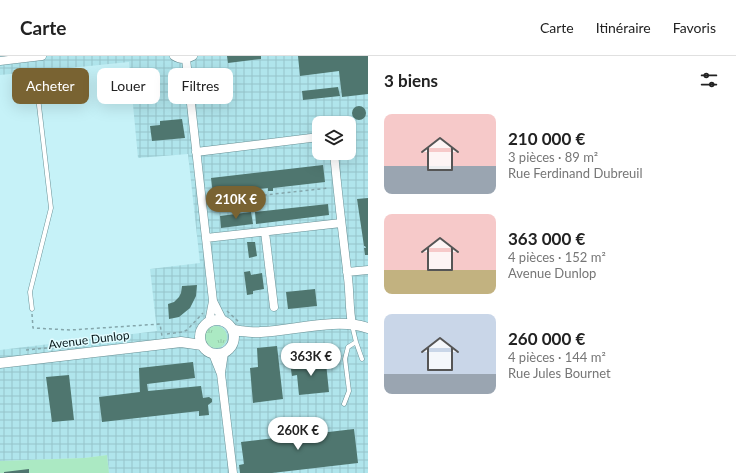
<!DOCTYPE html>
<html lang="fr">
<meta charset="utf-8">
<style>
:root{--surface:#fff;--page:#f6f6f6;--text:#222;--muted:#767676;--line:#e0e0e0;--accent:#796332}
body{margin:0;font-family:Lato,sans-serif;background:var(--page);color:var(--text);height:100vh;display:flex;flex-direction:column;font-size:15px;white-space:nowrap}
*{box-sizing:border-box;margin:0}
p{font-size:13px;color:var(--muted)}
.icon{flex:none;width:22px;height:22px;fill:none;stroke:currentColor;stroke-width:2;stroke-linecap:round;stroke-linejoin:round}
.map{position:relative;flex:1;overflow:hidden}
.drawer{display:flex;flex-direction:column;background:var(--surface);width:368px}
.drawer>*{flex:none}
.top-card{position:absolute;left:12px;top:12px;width:296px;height:36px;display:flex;gap:8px}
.tools{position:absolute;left:312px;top:60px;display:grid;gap:8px}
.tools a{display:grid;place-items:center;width:44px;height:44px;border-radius:8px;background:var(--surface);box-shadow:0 4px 16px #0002;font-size:20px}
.price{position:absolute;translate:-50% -34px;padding:0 9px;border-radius:14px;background:#fff;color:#222;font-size:13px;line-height:26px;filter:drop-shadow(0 1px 2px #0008)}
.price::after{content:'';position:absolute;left:50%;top:24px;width:12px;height:9px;margin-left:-6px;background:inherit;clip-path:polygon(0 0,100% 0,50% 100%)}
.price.selected{background:var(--accent);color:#fff}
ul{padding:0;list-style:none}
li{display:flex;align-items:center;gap:12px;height:100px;padding:0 16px}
li span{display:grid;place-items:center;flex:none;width:112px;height:80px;border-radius:8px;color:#555}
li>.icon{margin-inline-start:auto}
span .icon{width:48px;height:48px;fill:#fffc;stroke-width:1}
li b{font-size:17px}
h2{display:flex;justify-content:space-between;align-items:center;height:48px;padding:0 16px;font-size:17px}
.tag{padding:0 14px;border-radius:8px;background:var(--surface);box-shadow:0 4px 16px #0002;font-size:14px;line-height:36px}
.tag.selected{background:var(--accent);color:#fff}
header{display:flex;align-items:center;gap:24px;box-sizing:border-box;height:56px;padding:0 20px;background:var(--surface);border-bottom:1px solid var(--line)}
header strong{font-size:19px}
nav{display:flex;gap:22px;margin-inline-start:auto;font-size:14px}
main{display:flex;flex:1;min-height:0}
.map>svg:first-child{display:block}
.industrial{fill:url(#industrial-grid);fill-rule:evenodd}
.grass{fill:url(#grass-tufts)}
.pitch{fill:#abe9c3}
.building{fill:#4f766f}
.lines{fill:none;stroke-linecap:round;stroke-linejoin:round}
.service-casing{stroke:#679095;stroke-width:5}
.minor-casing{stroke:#679095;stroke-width:9}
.tertiary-casing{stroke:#679095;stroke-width:11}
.path{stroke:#84a6ab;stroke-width:1.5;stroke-dasharray:3 3;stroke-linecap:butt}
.service{stroke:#fff;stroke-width:4}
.minor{stroke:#fff;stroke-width:8}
.tertiary{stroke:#fff;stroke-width:10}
.labels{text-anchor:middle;stroke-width:3;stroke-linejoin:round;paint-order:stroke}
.street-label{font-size:12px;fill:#0a1a1d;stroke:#e2fcff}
</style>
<header>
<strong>Carte</strong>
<nav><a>Carte</a><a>Itinéraire</a><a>Favoris</a></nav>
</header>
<main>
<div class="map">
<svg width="368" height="417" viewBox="0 0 368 417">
<defs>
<pattern id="industrial-grid" width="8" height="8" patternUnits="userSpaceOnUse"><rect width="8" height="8" fill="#b0e5ec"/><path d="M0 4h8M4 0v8" fill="none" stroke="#96c4ca"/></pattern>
<pattern id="grass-tufts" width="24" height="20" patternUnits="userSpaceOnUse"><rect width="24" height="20" fill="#abe9c3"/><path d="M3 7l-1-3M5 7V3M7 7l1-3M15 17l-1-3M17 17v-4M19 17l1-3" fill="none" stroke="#92c7a7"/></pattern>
</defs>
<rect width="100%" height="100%" fill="#c6f2f8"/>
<path class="industrial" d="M0,0H368V417H109L107,399L84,402L0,405V294L157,275L150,213L200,207L188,98L138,102L129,6L0,19ZM319,67H349V97H319Z"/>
<path class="grass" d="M205 281a11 11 0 1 1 22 0a11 11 0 1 1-22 0Z"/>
<path class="pitch" d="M107,399L109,417H0V405L84,402Z"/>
<path class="building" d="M227,0H261V3L228,7Z
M298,0H368V38L342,41L339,15L300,20Z
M338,31L340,40L303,44L302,35Z
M352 57a7 7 0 1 1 14 0a7 7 0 1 1-14 0Z
M182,63L185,82L152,85L150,70L160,69V65Z
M323,109L325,126L273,132V135H268V132L213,138L211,122Z
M368,142V199H365L364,192H366L365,190H364L357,143Z
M328,148L329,159L256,168L255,156Z
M251,156L253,168L221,172L220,160Z
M247,186H255L257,200L249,202Z
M250,215L251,219L262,217L264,233L253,235V238L247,239L244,216Z
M197,229L196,240L190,252L179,261L169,263L168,248L174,246L179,241L181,237L182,230Z
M315,233L317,250L288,253L286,236Z
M277,290L283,343L253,347L250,312L258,311L257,292Z
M319,304V307H326L329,336L299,339L297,319L292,320L290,307Z
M193,306L195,322L147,328L148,335L201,330L203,342L209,341L212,343V346L208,349L209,359L199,360V355L102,366L99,341L140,336L139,312Z
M69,319L74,364L52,366L46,321Z
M284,363L286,381L354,373L358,407L272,417H240L239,409L244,408L241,386L275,382L273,364Z
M29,413V417H4V416Z"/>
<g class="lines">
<g class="service-casing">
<path id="service" d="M32,253L30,236L51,152L36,24
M352,269L356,286L362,303
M344,348L349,335L345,303L348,291L356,286"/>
</g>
<g class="minor-casing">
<path id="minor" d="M174,0C180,4 186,4 193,0
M186,3L213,245L209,266
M0,5L42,0
M196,96L319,81
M334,97C338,139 343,181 348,222C350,238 349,253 352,268
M265,176L274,251
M206,182L341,167
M347,216L368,214
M213,245L223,265
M213,298L221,318L233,417
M221,317L224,297"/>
</g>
<g class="tertiary-casing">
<path id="tertiary" d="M200 281a17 17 0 1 1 34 0a17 17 0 1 1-34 0Z
M233,274C242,275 251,277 261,276C293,275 337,261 368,272
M0,307L181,286L202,289"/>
</g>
<path class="path" d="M210,145L329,132
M227,255L239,266
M32,258L33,272L71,274L160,268L162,280
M167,278L182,276L187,274L203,257
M26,294L56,291"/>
<use href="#service" class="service"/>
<use href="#minor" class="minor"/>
<use href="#tertiary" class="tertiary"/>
</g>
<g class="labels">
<g class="street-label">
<text transform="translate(89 284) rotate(-7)" y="4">Avenue Dunlop</text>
</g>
</g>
</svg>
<div class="tools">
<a><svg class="icon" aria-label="layers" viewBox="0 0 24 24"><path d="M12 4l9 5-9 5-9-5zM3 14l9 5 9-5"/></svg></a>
</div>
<b class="price selected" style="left:236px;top:164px">210K €</b>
<b class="price" style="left:311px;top:321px">363K €</b>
<b class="price" style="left:298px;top:395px">260K €</b>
<div class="top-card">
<a class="tag selected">Acheter</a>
<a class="tag">Louer</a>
<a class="tag">Filtres</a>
</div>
</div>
<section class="drawer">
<h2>3 biens<svg class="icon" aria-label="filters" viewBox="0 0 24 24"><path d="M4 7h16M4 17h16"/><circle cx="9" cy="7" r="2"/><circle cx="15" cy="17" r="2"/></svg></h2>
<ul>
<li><span style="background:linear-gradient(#f6c9c9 65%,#9aa5b1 0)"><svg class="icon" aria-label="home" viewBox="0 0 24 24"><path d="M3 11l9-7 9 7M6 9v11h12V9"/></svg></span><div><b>210 000 €</b><p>3 pièces · 89 m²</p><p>Rue Ferdinand Dubreuil</p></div></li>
<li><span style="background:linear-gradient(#f6c9c9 70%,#c2b280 0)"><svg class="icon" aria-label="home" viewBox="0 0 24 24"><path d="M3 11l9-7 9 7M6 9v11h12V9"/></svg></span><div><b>363 000 €</b><p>4 pièces · 152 m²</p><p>Avenue Dunlop</p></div></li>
<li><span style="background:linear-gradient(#c9d6e8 75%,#9aa5b1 0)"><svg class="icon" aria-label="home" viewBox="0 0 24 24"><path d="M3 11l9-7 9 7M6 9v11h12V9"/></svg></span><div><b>260 000 €</b><p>4 pièces · 144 m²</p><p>Rue Jules Bournet</p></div></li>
</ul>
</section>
</main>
